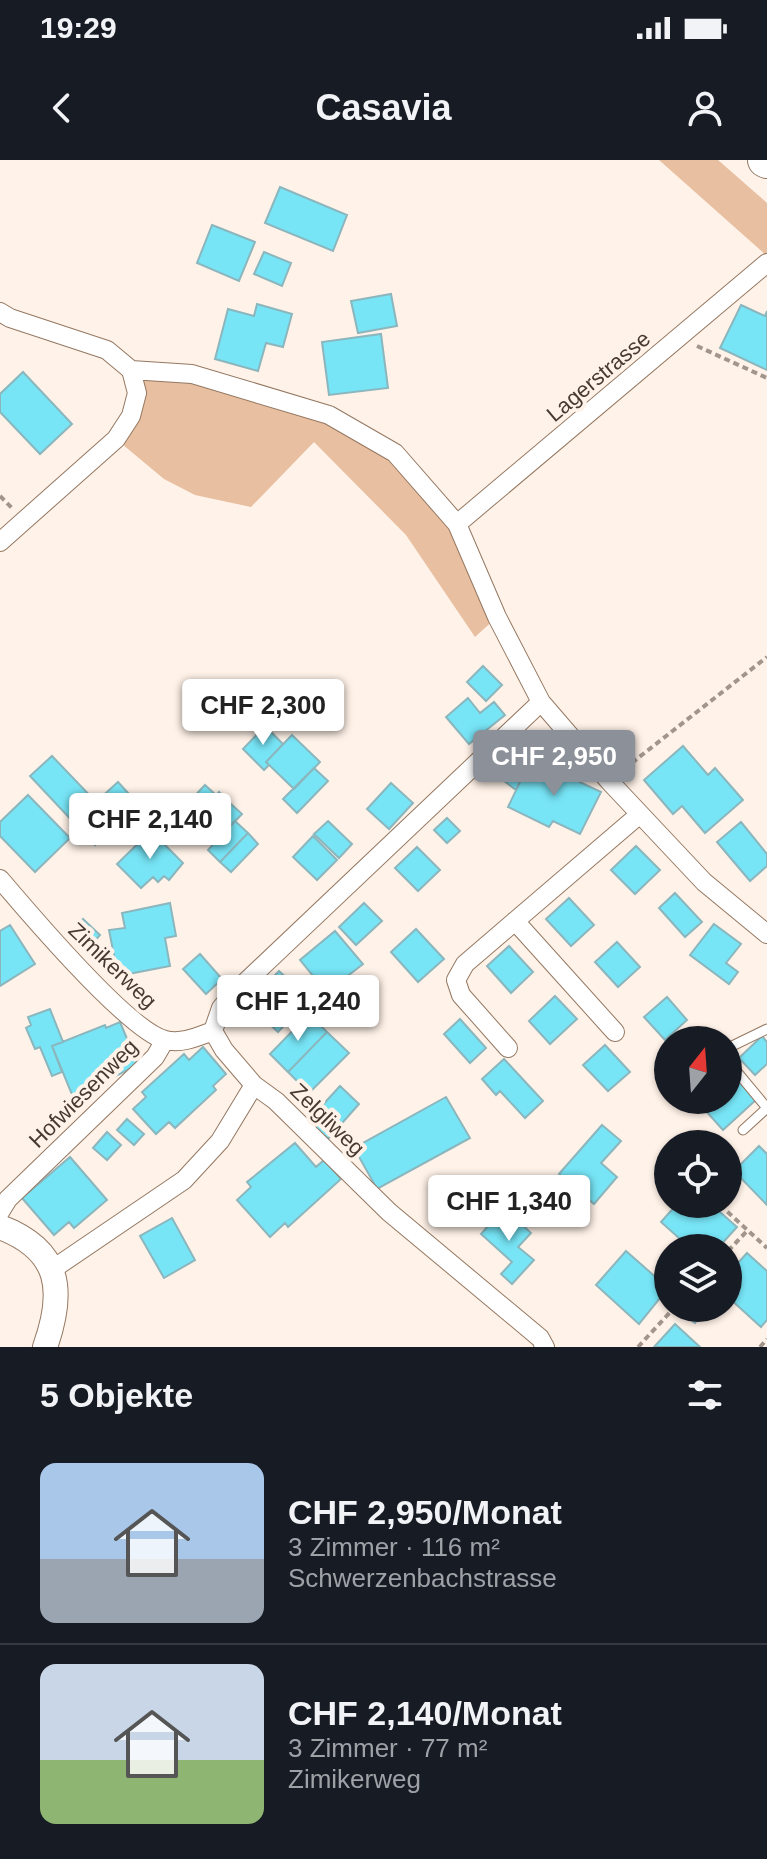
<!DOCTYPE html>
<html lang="de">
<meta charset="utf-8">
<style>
:root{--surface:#171b24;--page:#20242c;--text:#f1f3f6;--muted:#9ea1a6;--line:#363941;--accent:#8c9099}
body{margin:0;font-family:Arial,sans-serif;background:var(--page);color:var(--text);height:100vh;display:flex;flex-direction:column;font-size:30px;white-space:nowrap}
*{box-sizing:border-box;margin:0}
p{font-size:26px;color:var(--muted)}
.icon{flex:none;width:44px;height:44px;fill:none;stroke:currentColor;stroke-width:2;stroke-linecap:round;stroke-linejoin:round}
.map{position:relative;height:1187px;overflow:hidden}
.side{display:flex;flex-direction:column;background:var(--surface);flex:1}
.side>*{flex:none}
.needle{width:52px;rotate:17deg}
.fabs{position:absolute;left:654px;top:866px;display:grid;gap:16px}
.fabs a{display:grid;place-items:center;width:88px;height:88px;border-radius:50%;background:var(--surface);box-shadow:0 2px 6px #0004;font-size:40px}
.price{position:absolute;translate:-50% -68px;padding:0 18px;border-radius:8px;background:#fff;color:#222;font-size:26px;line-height:52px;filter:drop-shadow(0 2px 4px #0008)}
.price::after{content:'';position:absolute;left:50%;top:48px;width:24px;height:18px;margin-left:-12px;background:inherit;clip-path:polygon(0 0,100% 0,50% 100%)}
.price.current{background:var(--accent);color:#fff}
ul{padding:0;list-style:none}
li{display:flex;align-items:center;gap:24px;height:200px;padding:0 40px}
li+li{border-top:2px solid var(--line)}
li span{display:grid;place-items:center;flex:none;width:224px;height:160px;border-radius:16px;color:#555}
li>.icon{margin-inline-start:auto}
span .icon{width:96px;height:96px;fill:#fffc;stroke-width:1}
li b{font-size:34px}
h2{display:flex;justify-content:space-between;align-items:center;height:96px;padding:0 40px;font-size:34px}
.status{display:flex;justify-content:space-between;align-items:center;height:56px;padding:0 40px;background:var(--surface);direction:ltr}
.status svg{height:22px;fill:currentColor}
header{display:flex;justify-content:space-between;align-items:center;height:104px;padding:0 40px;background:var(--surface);font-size:36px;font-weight:700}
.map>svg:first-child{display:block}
.green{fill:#e8bfa0}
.building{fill:#77e5f6;stroke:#8bb6bd;stroke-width:2}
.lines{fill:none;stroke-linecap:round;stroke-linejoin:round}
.service-casing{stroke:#947862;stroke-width:11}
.minor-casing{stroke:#947862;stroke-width:20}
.tertiary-casing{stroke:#947862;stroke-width:26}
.motorway-casing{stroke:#947862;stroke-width:36}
.path{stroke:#a2958b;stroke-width:4;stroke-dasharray:6 4;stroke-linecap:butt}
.service{stroke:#fff;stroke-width:9}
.minor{stroke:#fff;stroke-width:18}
.tertiary{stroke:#fff;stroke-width:24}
.motorway{stroke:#fff;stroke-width:34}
.labels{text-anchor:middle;stroke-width:8;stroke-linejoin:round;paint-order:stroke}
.street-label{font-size:22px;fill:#473a31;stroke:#fff2e8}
</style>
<div class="status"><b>19:29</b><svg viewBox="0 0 49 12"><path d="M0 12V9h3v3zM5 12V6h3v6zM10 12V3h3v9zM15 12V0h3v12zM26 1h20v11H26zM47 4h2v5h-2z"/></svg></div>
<header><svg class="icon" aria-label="back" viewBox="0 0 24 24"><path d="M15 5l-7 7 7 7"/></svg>Casavia<svg class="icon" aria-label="person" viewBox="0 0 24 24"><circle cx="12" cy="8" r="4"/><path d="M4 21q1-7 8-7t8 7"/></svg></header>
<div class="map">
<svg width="767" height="1187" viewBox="0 0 767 1187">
<rect width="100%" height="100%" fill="#fff2e8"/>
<path class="green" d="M659,0H718L767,43V96Z
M131,210L192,214L329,255L395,293L457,364L497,457L475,477L406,375L314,282L251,347L195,335L164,319L116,279L131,256Z"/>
<path class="building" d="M280,27L347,55L333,91L265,63Z
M212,65L255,82L239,121L197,103Z
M264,92L291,103L282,126L254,114Z
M391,134L397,166L358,173L351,141Z
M257,144L292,154L283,187L266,183L258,211L215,199L228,149L254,156Z
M741,145L765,156L767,151V210L720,188Z
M381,174L388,228L329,235L322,182Z
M23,212L72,264L40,294L0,252V234Z
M483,506L502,525L486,541L467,522Z
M468,538L480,553L494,542L505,555L469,584L446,557Z
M265,566L283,584L266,602L269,605L264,610L243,589Z
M292,575L320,602L294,629L266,602Z
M683,586L708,615L715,608L743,640L705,673L682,646L673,654L644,620Z
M514,587L531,599L516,630L495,614Z
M52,596L96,642L118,622L138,644L95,685L30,616Z
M531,599L601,632L580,674L553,661L549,667L508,647Z
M314,608L328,621L297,653L283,639Z
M391,623L413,643L389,669L367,649Z
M205,625L216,635L198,654L187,644Z
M219,632L231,644L202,674L190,663Z
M28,635L70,678L35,712L0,676V662Z
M231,644L242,654L213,684L202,674Z
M447,658L460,671L447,683L434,670Z
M235,661L248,673L220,702L208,690Z
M328,661L352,684L339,698L314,674Z
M741,662L767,694V706L750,721L717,682Z
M151,671L183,703L169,720L164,716L158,722L153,717L141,728L117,704Z
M248,673L258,684L231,712L220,702Z
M313,676L337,700L317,720L293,697Z
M636,686L660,710L635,734L611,710Z
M417,687L440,710L418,731L395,708Z
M675,733L702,762L685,777L659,748Z
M569,738L594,765L571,786L546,759Z
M170,743L176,776L165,778L170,806L118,816L109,770L125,768L122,753Z
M364,743L382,761L356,785L339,767Z
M83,759L100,775L88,788L71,772Z
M714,764L741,784L726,803L738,812L729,824L690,795Z
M10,765L35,804L0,826V771Z
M416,769L444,799L418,822L391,792Z
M335,771L363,804L345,818L350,823L331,838L300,800Z
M617,782L640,807L618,827L595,802Z
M509,786L533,812L511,833L487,806Z
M200,794L222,819L206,834L183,809Z
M279,811L309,839L278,872L248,844Z
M555,836L577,859L550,884L529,861Z
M667,837L687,860L665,880L644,857Z
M50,849L63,882L52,886L62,912L52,916L40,887L35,889L26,868L31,865L28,857Z
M309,854L327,872L288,912L270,894Z
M460,859L486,888L470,903L444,874Z
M120,862L138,905L73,937L52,886L105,865L106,868Z
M327,872L349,893L309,933L288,912Z
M762,876L767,882V904L755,915L739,898Z
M605,885L630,912L608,931L583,905Z
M203,887L226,914L213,926L216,930L175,968L169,962L156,974L133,949L146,937L142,932L184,894L189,900Z
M504,899L543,941L525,958L500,931L496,935L482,919Z
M728,908L757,939L723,970L696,940H728Z
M340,926L359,944L328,979L308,961Z
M446,937L470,978L377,1029L354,988Z
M127,959L144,974L134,985L117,970Z
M602,965L621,981L601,1003L617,1017L594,1044L559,1014Z
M107,972L121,985L107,1000L93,988Z
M295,983L316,1007L324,1000L341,1019L288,1067L285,1063L270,1077L237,1040L251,1027L247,1022Z
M759,986L767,994V1045L734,1011Z
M70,997L107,1040L74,1068L69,1062L54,1075L22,1038Z
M677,1044H711L737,1067L718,1088H690L661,1062Z
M504,1048L531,1073L518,1087L534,1100L512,1124L501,1114L512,1102L481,1074Z
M172,1058L195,1100L164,1118L140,1076Z
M626,1091L668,1128L639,1164L596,1125Z
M747,1093L767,1111V1160L761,1167L728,1137V1114Z
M685,1148H707L695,1163L681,1153Z
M675,1164L700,1187H654Z"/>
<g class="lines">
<g class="service-casing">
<path id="service" d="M728,888L767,869
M728,901L767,948L743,970"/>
</g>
<g class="minor-casing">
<path id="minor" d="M0,152L10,158L107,190L131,210L192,214L329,255L395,293L457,364L497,457L541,542L609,621L704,722L767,774
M457,364L767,103
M0,382L116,279L131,256L137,233L131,210
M541,542L234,833L221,848L213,871L224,890L254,925L276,941L389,1052L540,1178L545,1187
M0,719C28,752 128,870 165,880C182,884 197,877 213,871
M515,761L615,872
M508,888L461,835L456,820L465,804L640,654
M0,1052L8,1039L155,897L165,880
M53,1109L184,1020L220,981L254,925"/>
</g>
<g class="tertiary-casing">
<path id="tertiary" d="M0,1067C61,1090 65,1131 45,1187"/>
</g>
<g class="motorway-casing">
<path id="motorway" d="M765,0L767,1"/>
</g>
<path class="path" d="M697,186L767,218
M0,336L13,349
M624,609L767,497
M720,1045L767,1088
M728,1091L747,1071
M638,1187L674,1148
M760,1187L767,1179"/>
<use href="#service" class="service"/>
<use href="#minor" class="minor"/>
<use href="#tertiary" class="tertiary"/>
<use href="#motorway" class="motorway"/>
</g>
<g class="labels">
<g class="street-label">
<text transform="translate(598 216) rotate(-40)" y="8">Lagerstrasse</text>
<text transform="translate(113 805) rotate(44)" y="8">Zimikerweg</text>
<text transform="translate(83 933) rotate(-45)" y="8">Hofwiesenweg</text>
<text transform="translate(328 959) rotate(44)" y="8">Zelgliweg</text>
</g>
</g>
</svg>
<div class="fabs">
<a><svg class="needle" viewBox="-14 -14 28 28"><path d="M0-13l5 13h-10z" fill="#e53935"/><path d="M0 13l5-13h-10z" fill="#9ea1a6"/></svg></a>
<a><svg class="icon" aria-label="locate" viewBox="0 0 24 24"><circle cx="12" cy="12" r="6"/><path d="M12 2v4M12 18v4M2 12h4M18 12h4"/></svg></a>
<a><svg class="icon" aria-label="layers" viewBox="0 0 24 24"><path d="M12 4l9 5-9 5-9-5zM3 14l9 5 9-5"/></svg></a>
</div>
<b class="price" style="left:263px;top:587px">CHF 2,300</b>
<b class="price current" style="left:554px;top:638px">CHF 2,950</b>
<b class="price" style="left:150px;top:701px">CHF 2,140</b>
<b class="price" style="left:298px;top:883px">CHF 1,240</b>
<b class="price" style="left:509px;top:1083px">CHF 1,340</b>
</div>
<section class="side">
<h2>5 Objekte<svg class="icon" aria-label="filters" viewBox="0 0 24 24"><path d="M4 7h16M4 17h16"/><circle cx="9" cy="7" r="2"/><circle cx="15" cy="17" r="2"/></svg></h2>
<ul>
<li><span style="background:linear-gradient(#a9c7e8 60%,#9aa5b1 0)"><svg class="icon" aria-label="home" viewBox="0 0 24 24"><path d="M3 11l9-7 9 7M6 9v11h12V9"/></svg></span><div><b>CHF 2,950/Monat</b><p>3 Zimmer · 116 m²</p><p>Schwerzenbachstrasse</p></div></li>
<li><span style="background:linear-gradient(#c9d6e8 60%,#8fb573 0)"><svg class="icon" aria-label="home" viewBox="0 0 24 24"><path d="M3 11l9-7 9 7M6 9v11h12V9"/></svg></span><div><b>CHF 2,140/Monat</b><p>3 Zimmer · 77 m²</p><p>Zimikerweg</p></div></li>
</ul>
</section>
